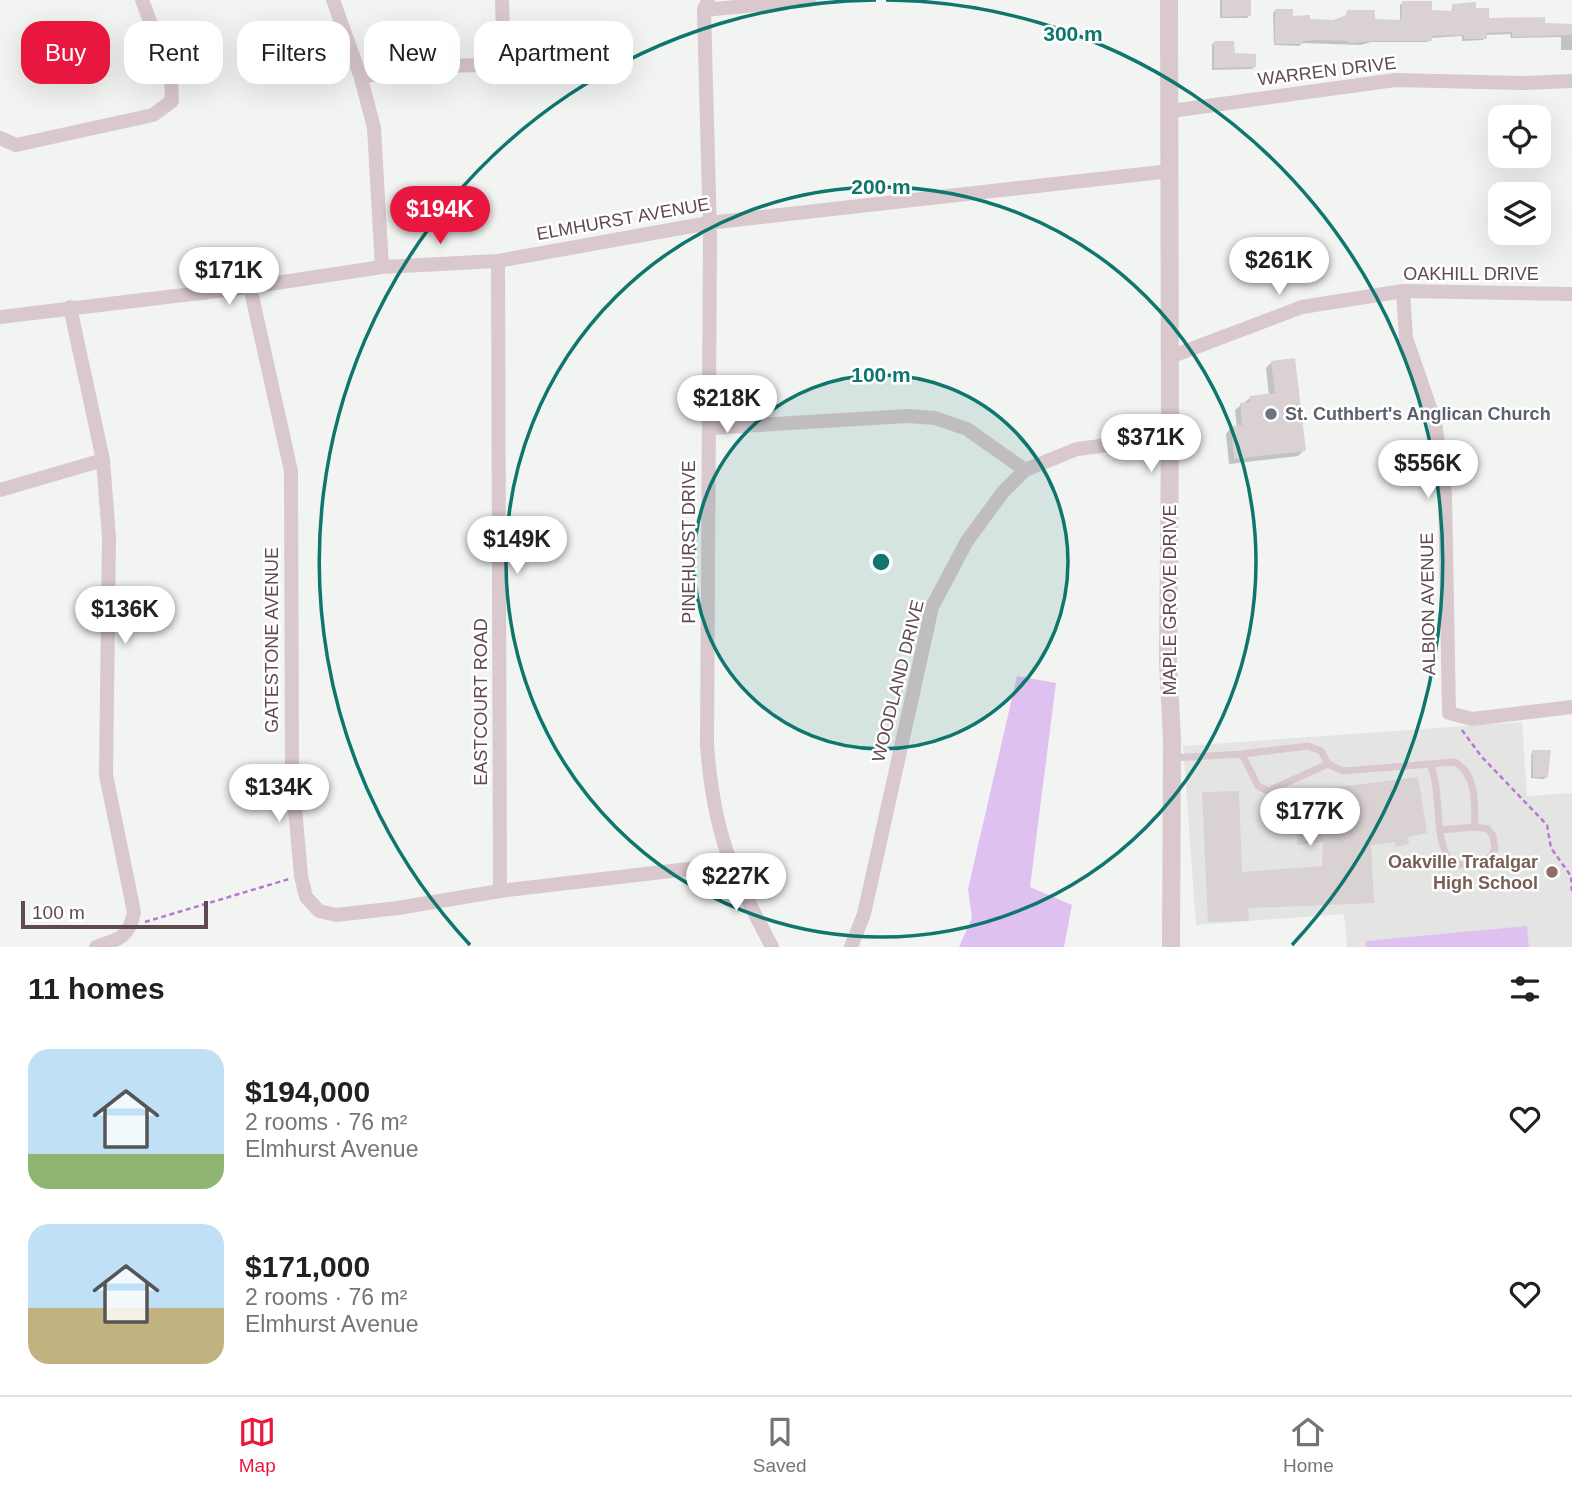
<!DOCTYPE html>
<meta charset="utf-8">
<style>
:root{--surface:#fff;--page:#f6f6f6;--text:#202124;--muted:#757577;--line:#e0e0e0;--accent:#e91740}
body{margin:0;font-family:Arial,sans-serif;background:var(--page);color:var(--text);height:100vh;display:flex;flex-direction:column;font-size:26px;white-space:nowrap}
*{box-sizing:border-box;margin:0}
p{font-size:23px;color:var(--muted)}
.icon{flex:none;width:38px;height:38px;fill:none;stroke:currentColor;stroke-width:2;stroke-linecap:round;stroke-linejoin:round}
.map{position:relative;height:947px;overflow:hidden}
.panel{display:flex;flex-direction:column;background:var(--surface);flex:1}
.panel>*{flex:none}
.top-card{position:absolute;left:21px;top:21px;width:700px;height:63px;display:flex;gap:14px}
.tools{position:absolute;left:1488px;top:105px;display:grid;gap:14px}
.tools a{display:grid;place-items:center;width:63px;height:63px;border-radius:14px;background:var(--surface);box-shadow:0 7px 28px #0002;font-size:35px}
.scale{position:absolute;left:21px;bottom:18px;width:187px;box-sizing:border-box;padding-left:7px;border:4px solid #60494f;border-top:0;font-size:19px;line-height:24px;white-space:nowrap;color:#60494f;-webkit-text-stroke:5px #fff;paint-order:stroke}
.price{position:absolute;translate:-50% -60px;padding:0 16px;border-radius:24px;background:#fff;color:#222;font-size:23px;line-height:46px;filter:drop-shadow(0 2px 4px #0008)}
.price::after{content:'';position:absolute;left:50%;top:42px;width:21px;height:16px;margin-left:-10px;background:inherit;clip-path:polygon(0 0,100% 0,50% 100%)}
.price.current{background:var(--accent);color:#fff}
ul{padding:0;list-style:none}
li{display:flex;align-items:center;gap:21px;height:175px;padding:0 28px}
li span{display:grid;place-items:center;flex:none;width:196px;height:140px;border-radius:21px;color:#555}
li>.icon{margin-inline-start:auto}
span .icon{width:84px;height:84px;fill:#fffc;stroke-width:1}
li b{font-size:30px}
h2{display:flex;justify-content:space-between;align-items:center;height:84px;padding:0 28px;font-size:30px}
.tag{padding:0 24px;border-radius:21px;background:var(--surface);box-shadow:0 7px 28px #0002;font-size:24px;line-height:63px}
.tag.current{background:var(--accent);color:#fff}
.dock{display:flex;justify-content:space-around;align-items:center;height:98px;border-top:2px solid var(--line);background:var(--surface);font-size:19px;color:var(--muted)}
.dock a{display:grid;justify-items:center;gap:4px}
.dock .current{color:var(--accent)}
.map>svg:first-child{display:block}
.education{fill:#e4e5e3}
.green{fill:#dfc1f1}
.shadow{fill:#0003}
.building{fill:#d9d1d2}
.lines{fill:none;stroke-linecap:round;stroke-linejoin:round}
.path{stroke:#b978d0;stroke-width:2.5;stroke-dasharray:5 3.5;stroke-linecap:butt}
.service{stroke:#d9c8cd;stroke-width:7}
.minor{stroke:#d9c8cd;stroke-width:14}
.tertiary{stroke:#d9c8cd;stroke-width:18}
.ring{fill:none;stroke:#0f766e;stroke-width:3.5}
.worship-dot{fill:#6b7280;stroke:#fff;stroke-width:2.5}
.education-dot{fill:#8d6e63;stroke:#fff;stroke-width:2.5}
.labels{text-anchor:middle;stroke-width:5;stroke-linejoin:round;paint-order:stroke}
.street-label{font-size:18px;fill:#60494f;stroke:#fff}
.worship-label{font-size:18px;font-weight:bold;fill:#5b616d;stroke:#fff;text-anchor:start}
.education-label{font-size:18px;font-weight:bold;fill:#785e54;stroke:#fff;text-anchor:end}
.centre{fill:#0f766e;stroke:#fff;stroke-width:3.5}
.ring-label{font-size:21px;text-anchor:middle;font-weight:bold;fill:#0f766e;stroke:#fff;stroke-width:5;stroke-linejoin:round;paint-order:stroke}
</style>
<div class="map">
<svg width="1572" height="947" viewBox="0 0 1572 947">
<rect width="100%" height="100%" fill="#f2f4f2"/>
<path class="education" d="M1522,722L1527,796L1572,793V947H1347L1344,914L1196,925L1183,746Z"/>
<path class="green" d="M1017,676L1056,683L1030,887L1072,905L1064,947H959L972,918L968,889Z
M1527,926L1529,947H1366V941Z"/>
<path class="shadow" d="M1220,0H1250L1249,15L1247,18H1220Z
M1402,3L1430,11L1451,12L1453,6L1475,10L1488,19L1543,25L1572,24V50H1561V37L1511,38L1510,34L1486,35L1483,40L1462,41V36L1430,38L1428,42H1371L1361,45L1302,43L1299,46L1274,45L1273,13L1275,11L1291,18L1308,20L1333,22L1345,18L1347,12L1373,21H1400V5Z
M1214,42L1233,55L1254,67L1252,69L1212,70V45Z
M1272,362L1304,450L1298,456L1229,464L1226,434L1231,428L1237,427L1235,410L1250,398L1269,395L1266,368Z
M1533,751L1547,776L1544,779L1531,778V754Z"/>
<path class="building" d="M1222,0H1251V16L1222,17Z
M1402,1H1432V10L1453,11L1452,4L1476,2V8H1489V18L1545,17V23L1572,24V35L1512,37V32L1487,33V39H1464V35L1432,36V41H1375L1349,43V41L1317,40L1303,41V44H1275V9H1293V16L1310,15V19L1333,20L1347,15V10H1375V19L1401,20Z
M1214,41H1234L1235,53L1256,54V67L1214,68Z
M1295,358L1306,451L1234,459L1231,426L1242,425L1240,403L1250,402V396L1275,393L1271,361Z
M1532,750H1551L1548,777H1533Z
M1418,777L1427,833L1408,837L1409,844L1395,847V842L1371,845L1374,903L1248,908L1249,921L1208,922L1202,792L1239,791L1242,872L1322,866L1323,842L1297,845L1296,818L1302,816L1299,799L1331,793L1330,788Z"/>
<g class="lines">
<path class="path" d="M1462,730L1481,756L1547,825L1551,848L1571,876L1572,893
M145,922L289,879"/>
<path class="service" d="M1242,754L1258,786L1268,791L1328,764L1343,771L1430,764C1443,795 1432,835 1451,863C1468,867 1487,867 1495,849L1493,836L1488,829L1475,827L1441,830
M1172,758L1242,754L1308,746L1321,751L1328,764
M1430,764L1455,762C1478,776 1474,804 1475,827"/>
<path class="minor" d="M333,0L361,78L374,128L382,267
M708,0L704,10L710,234L707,745C710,785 716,825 731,863C742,892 758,919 772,947
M704,10L809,0
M361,78L398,67L485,65L500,53L503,32L502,0
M1171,111L1395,80L1523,83L1572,81
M0,138L16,145L153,115L172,101L171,78L142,0
M498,261L500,891
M250,287L291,471L292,773L301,876L306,897L319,911L336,915L398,908L500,891L731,864
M1403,291L1406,338L1435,422L1445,494L1449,713L1472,719L1572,707
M70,307L103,460L109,537L106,775L134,912C129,938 119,939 96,947
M0,317L250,287L382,267L498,261L709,223L1170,171
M1170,357L1302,307L1403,291L1572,294
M710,428L907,416L935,418L967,429L1025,470
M0,490L103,460
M851,947L864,914L932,607L967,541L1003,492L1025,470L1077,449L1170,437"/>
<path class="tertiary" d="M1169,0L1170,437L1168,662L1172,740L1171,947"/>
</g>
<circle cx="881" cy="562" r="187" fill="#0f766e" fill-opacity=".12"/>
<g class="ring">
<circle cx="881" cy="562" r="187"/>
<circle cx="881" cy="562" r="375"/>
<path d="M470 945A562 562 0 0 1 876 0M886 0A562 562 0 0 1 1292 945"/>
</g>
<circle class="worship-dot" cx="1271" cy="414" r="7"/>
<circle class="education-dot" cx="1552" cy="872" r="7"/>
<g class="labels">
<g class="street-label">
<text transform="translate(1327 71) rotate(-7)" y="6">WARREN DRIVE</text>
<text transform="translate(623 219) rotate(-10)" y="6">ELMHURST AVENUE</text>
<text x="1471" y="280">OAKHILL DRIVE</text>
<text transform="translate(689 542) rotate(-90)" y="6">PINEHURST DRIVE</text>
<text transform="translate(1170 600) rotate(-90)" y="6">MAPLE GROVE DRIVE</text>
<text transform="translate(1428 604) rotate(-91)" y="6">ALBION AVENUE</text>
<text transform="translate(272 640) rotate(-90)" y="6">GATESTONE AVENUE</text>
<text transform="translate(898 681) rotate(-76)" y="6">WOODLAND DRIVE</text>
<text transform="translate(481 702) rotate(-90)" y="6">EASTCOURT ROAD</text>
</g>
<g class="worship-label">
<text x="1285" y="420">St. Cuthbert's Anglican Church</text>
</g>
<g class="education-label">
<text x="1538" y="868">Oakville Trafalgar<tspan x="1538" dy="21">High School</tspan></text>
</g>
</g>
<circle cx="881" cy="562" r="10" class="centre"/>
<g class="ring-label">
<text x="1073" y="41">300 m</text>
<text x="881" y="194">200 m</text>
<text x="881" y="382">100 m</text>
</g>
</svg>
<div class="tools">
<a><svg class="icon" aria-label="locate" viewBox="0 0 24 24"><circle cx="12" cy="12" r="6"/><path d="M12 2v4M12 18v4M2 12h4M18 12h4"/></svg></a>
<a><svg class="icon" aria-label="layers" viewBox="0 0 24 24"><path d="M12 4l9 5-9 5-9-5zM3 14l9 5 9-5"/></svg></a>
</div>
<div class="scale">100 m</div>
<b class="price current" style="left:440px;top:246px">$194K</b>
<b class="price" style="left:1279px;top:297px">$261K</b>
<b class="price" style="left:229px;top:307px">$171K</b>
<b class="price" style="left:727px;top:435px">$218K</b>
<b class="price" style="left:1151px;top:474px">$371K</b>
<b class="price" style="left:1428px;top:500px">$556K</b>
<b class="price" style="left:517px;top:576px">$149K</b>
<b class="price" style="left:125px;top:646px">$136K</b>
<b class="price" style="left:279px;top:824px">$134K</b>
<b class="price" style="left:1310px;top:848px">$177K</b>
<b class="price" style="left:736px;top:913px">$227K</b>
<div class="top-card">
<a class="tag current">Buy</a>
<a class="tag">Rent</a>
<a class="tag">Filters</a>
<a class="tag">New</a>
<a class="tag">Apartment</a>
</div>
</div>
<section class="panel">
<h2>11 homes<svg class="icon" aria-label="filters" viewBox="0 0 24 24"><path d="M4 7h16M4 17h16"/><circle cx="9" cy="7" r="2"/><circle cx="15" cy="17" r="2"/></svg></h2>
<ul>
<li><span style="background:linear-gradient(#bfe0f5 75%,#8fb573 0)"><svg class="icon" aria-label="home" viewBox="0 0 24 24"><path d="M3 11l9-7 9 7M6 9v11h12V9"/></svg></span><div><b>$194,000</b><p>2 rooms · 76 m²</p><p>Elmhurst Avenue</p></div><svg class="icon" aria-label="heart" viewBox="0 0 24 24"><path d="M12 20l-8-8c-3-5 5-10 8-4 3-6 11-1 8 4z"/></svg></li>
<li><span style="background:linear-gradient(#bfe0f5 60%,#c2b280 0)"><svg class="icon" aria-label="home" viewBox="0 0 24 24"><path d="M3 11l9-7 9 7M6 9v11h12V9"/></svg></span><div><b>$171,000</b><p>2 rooms · 76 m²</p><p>Elmhurst Avenue</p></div><svg class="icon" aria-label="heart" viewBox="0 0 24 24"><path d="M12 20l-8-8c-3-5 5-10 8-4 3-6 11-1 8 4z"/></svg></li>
</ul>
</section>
<nav class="dock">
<a class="current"><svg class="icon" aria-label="map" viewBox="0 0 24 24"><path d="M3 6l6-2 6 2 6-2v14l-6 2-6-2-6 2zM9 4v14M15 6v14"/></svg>Map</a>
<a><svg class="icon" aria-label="saved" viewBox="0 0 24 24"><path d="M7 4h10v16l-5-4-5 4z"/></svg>Saved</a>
<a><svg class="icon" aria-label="home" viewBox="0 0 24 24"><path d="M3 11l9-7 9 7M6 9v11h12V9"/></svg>Home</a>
</nav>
